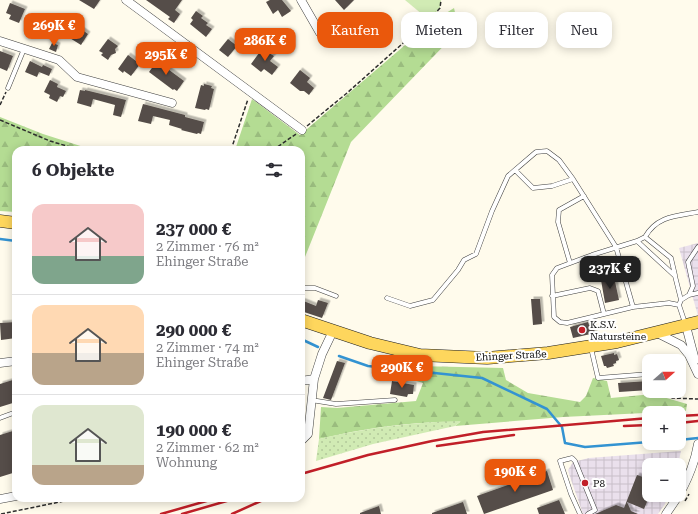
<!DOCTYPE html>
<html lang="de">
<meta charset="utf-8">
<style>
:root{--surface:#fff;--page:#f7f7f7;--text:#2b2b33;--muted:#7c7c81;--line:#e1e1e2;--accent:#ea580c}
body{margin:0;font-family:"Roboto Serif",serif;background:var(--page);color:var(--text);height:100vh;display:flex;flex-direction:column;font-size:15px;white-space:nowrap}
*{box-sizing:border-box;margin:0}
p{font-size:13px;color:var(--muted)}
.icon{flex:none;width:22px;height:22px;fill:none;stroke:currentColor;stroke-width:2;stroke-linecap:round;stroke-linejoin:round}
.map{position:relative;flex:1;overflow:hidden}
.panel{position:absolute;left:12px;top:146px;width:293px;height:356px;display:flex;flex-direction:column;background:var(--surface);border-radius:12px;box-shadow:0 2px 10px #0003}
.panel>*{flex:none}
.top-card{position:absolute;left:317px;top:12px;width:321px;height:36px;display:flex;gap:8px}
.needle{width:26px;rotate:69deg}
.controls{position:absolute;left:642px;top:354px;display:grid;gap:8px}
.controls a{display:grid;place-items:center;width:44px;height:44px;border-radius:8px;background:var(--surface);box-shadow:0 2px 10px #0003;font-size:20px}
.price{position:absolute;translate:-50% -34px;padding:0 9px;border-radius:8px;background:var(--accent);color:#fff;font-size:13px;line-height:26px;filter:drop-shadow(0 1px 2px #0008)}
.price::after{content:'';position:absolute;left:50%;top:24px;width:12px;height:9px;margin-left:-6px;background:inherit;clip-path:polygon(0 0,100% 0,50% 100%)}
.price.active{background:#222;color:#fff}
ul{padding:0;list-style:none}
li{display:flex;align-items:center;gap:12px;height:100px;padding:0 20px}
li+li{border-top:1px solid var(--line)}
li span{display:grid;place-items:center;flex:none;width:112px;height:80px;border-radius:12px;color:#555}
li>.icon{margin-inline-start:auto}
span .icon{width:48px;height:48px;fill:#fffc;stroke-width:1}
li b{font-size:17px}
h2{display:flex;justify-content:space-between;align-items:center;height:48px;padding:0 20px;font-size:17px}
.tag{padding:0 14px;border-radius:12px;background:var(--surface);box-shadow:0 2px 10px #0003;font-size:14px;line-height:36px}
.tag.active{background:var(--accent);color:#fff}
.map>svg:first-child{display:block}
.industrial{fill:url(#industrial-grid)}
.grass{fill:#d1ebb4}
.forest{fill:url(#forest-firs)}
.garden{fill:url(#garden-dots)}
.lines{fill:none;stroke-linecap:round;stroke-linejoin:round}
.stream{stroke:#3393d2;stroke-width:2.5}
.building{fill:#554d48;filter:url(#shadow)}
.service-casing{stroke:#3f3f3f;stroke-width:5}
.minor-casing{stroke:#3f3f3f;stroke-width:9}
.primary-casing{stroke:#1d1d1d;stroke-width:13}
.path{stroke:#2e2e2e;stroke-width:1.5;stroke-dasharray:4 2;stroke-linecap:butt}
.service{stroke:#fff;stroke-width:4}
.minor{stroke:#fff;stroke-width:8}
.primary{stroke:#fed65d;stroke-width:12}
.rail{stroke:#c11f28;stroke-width:2.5}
.poi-dot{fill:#c11f28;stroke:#fff;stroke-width:1.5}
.labels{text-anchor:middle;stroke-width:4;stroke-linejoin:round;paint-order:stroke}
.poi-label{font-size:10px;fill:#0c0c0c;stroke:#fff;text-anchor:start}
.street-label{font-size:10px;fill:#0c0c0c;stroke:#fff}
</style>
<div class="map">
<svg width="698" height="514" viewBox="0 0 698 514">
<defs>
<pattern id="industrial-grid" width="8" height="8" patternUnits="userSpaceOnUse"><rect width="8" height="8" fill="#eae0ec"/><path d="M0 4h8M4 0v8" fill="none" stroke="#c8bfc9"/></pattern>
<pattern id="forest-firs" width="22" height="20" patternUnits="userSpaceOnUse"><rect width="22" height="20" fill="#b4dc93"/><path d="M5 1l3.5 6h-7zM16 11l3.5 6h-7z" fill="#9abc7e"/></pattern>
<pattern id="garden-dots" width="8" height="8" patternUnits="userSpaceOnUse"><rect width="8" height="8" fill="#d1ebb4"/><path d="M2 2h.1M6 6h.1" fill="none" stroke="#b2c89a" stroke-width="1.8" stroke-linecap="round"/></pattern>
<filter id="shadow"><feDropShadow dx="2.5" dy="-2.5" stdDeviation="0" flood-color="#0004"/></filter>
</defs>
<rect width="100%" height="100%" fill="#fffbec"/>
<path class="industrial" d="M698,243V316L679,248Z
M681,451L678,465H649V495H668L665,504L658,514H583L570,477L568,470L573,462L589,458Z"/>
<path class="grass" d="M405,0H441L440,8L429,20Z"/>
<path class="forest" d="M454,8L459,30L351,142L301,267V150H235L252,99L300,135L432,22Z
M0,117L43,134L93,150H16V212L0,211Z
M386,360L417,366L503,368L506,380L528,393L580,402L586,396L593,378L607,381L611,398L653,394L687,404L686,411L563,417L455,426L460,422C412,421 365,428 319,439L321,407L337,408L416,401L423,383L392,373Z"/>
<path class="garden" d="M461,421L455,426L373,444L316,461L319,439C365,428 413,422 461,421Z"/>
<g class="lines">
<path class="stream" d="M0,239L16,241
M301,339L318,347
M339,356L368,366L482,378L547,409L562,427L565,443L585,447L649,442
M679,440L698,438"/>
</g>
<path class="building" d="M79,0H100L94,9Z
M146,0H182L175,10L180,14L174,23L168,19L170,17Z
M270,0H282L291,11L282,17L278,10L273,14L266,2Z
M335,0H354L344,10Z
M10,3L25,9L19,23L9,19L11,15L6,13Z
M196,11L203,16L201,18L208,23L206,25L212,29L206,37L190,24L193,20L191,18Z
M75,25L88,34L81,45L65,35L69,30L71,31Z
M342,30L351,40L343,48L333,38Z
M108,39L118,46L115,49L116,53L111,55L108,60L101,55L103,53L99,51Z
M228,39L237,46L228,57L219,50Z
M52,43L58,45L56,52L49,49Z
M262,49L274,56L270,61L278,67L272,75L264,69L261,72L251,64Z
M0,51L13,56L7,71L0,68Z
M128,55L140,64L131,76L124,71L123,73L118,69Z
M30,61L42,67L43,65L52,69L49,76L39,72L37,77L25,72Z
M157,61L184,81L177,91L174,89L173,90L149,72Z
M300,70L310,78L307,82L314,88L309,95L304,91H300L290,83Z
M50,80L58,84L57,87L66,91L63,97L60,96L57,102L49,98L50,95L44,92Z
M204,84L212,86L211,88L214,89L209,110L206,109L205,110L195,108L201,85L204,86Z
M80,90L85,91V90L126,100L121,117L113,115L115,105L93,99L91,107L77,103Z
M143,104L185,115V117L204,122L201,134L198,133L197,134L181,130L182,129L169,125L170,120L153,116L151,124L138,121Z
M614,277L619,300L605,303L601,280Z
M531,299H540L542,324L533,325Z
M301,300L316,306L318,300L328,303L322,318L301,311Z
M16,322V338L1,340L0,323Z
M588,322L589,325L593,324L595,333L573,338L570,327Z
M614,353V355L617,354L619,360L616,361V363L613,364L614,366L607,368L606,366H604L601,356Z
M337,361L345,363L331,400L323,398Z
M16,379V402L0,407V384Z
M392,381L414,385L413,394H408L407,397L390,394Z
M649,381V390L619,392L618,383Z
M16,430V472L0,477V435Z
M547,471L553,490L484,514L477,496Z
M637,475L649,479V497L644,509L627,502L631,511L638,514H595L616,505L624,508Z
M559,500L565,514H539L537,508Z
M463,502L467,514H432V513Z
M379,506L381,514H360V513Z"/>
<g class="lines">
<g class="service-casing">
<path id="service" d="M8,88L24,49
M515,170L533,188L552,186L573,179
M645,237C657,216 676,216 698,212
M637,241L645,237L671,258L675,275
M570,263L558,222L559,210L584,196
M301,288H315L336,296
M689,295L693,286L688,262L698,247
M552,296L590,288L598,291L604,314
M387,298L410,306L433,300L458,270L464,260L476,254L492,211L508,176L536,152L547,151L559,160L573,179L616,247L633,307
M681,300L689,295L698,293
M679,305L669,303L633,307L567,323L560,322L554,317L552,275L557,268L592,255L637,241L675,276L681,300L679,305L685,323
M591,348L598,378L649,374
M311,400L336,404L395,400
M0,418L16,412
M580,514L571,494L560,461L572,458L575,461L595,510L588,514"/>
</g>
<g class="minor-casing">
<path id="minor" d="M126,0L302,130
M301,0L320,33L341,19
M0,41L59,60L77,77L172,103
M686,326L695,360
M657,333L681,345L689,355L698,374
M0,363L16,361
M301,381L314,379
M301,441L308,434L314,379L322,354L333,331
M679,495C688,479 695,462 698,444
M0,499L16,496
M666,514L679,495"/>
</g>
<g class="primary-casing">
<path id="primary" d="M0,221L16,223
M301,320L370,343L420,355L487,358L548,353L617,342L698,322"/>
</g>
<path class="path" d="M0,105L6,92
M0,120L50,141L80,150
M307,126L347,93L429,20L440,8L441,0
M231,150L248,99
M273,150L296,134
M671,391L672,398L698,399
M685,501L689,494
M1,514L79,498"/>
<use href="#service" class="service"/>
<use href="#minor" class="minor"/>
<use href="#primary" class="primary"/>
<path class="rail" d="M679,416L698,415
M679,423L698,421
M624,426L649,425
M437,446L514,435
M301,474L368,455L432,441L483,432L649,418
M161,514L217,498
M182,514L237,498
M232,514L263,500"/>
</g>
<g class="poi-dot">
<circle cx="582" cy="330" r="4"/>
<circle cx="585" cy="483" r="4"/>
</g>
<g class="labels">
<g class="poi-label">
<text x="590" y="328">K.S.V.<tspan x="590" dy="12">Natursteine</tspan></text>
<text x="593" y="487">P8</text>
</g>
<g class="street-label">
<text transform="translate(511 355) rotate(-3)" y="4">Ehinger Straße</text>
</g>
</g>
</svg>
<div class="controls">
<a><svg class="needle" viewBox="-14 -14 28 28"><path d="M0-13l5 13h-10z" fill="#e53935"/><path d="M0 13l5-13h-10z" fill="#7c7c81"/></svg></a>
<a>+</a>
<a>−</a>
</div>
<b class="price" style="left:54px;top:47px">269K €</b>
<b class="price" style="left:265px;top:62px">286K €</b>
<b class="price" style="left:166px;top:76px">295K €</b>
<b class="price active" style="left:610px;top:290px">237K €</b>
<b class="price" style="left:402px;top:389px">290K €</b>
<b class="price" style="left:515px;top:493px">190K €</b>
<div class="top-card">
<a class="tag active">Kaufen</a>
<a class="tag">Mieten</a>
<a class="tag">Filter</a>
<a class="tag">Neu</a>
</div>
<section class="panel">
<h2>6 Objekte<svg class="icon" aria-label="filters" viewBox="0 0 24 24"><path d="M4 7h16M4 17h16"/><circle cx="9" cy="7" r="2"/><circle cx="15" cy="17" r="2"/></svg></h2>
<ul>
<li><span style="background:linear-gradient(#f6c9c9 65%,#7fa58c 0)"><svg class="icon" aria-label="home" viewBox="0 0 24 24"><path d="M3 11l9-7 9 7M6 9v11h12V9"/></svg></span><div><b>237 000 €</b><p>2 Zimmer · 76 m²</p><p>Ehinger Straße</p></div></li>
<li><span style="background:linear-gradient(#ffd9b3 60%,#b9a48a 0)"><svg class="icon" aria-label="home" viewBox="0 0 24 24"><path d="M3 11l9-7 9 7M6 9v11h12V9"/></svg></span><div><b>290 000 €</b><p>2 Zimmer · 74 m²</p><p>Ehinger Straße</p></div></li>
<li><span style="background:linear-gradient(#dfe7d0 75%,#b9a48a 0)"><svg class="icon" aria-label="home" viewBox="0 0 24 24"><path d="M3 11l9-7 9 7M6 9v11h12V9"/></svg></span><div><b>190 000 €</b><p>2 Zimmer · 62 m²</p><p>Wohnung</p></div></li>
</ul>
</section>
</div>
